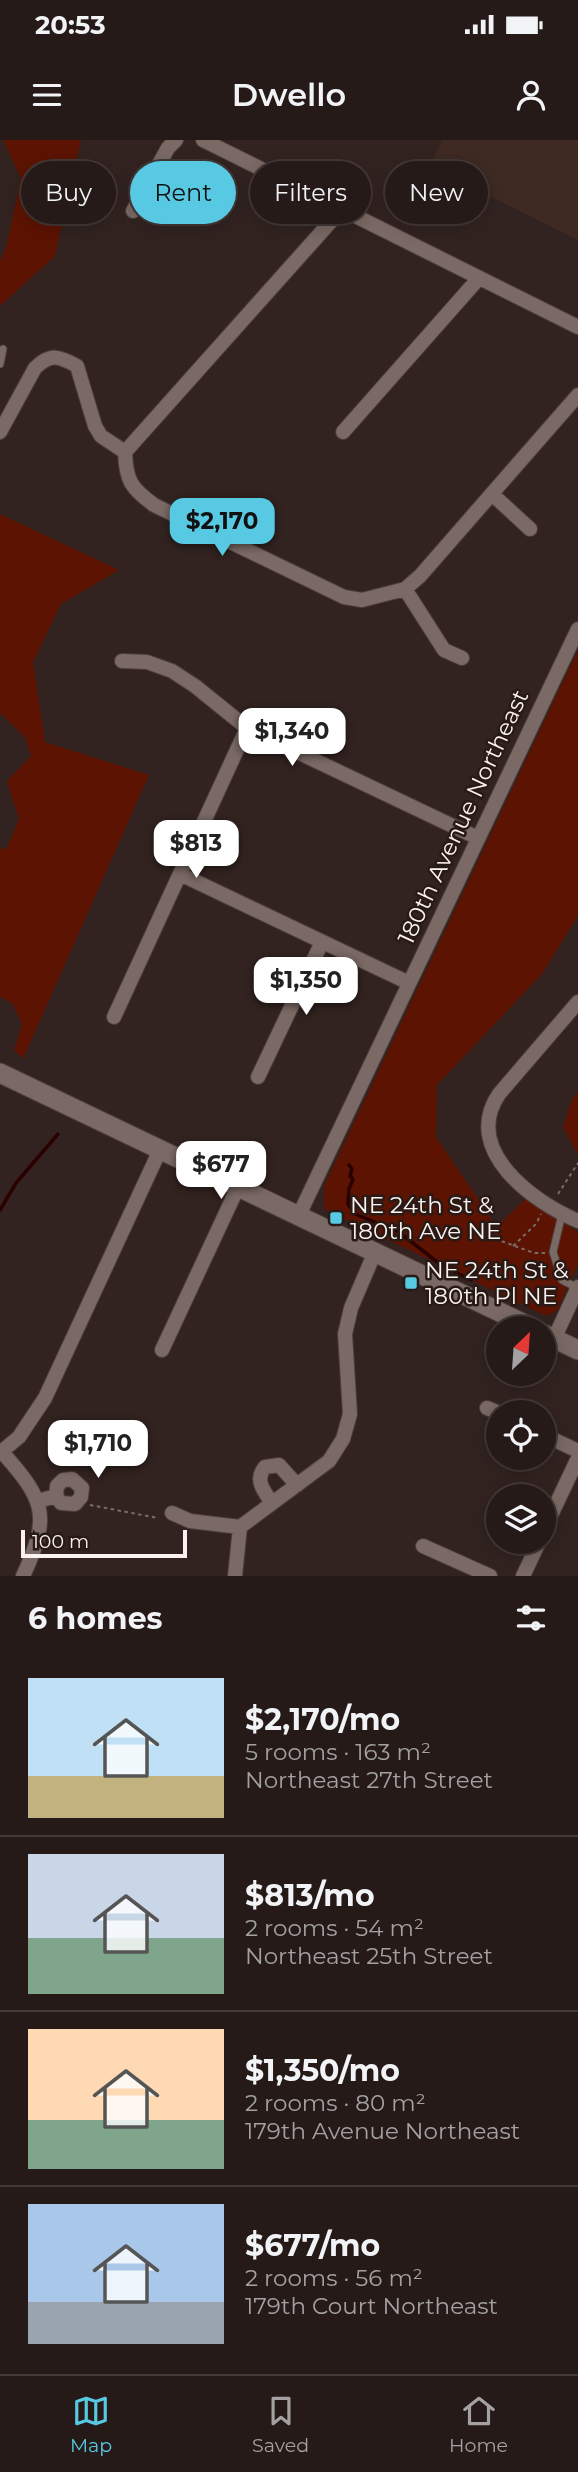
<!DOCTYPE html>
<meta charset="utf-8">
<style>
:root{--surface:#261a18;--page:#2e2321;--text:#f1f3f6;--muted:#a4a1a2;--line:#423837;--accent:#57c9e2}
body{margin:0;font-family:Montserrat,sans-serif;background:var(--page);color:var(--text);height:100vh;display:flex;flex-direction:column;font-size:26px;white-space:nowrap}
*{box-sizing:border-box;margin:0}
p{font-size:23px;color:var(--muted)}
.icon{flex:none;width:38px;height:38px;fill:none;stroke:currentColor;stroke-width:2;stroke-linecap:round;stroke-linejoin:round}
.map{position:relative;height:1436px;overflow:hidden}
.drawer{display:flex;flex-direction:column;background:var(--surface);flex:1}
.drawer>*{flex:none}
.hud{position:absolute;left:21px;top:21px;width:537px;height:63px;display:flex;gap:14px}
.needle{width:46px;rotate:25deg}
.fabs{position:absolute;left:486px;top:1176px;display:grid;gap:14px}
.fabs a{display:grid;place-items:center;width:70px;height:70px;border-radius:50%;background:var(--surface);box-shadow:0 4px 18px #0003,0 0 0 2px var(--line);font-size:35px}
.scale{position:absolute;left:21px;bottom:18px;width:166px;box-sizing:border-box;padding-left:7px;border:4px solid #fbf1ee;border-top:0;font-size:19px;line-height:24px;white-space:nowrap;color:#fbf1ee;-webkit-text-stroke:5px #281a16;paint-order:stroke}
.price{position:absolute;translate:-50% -60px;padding:0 16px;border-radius:14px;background:#fff;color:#222;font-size:23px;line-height:46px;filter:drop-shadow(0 2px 4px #0008)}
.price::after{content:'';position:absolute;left:50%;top:42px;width:21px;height:16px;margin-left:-10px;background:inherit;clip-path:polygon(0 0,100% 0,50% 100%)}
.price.selected{background:var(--accent);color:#111}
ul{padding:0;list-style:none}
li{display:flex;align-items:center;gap:21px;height:175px;padding:0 28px}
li+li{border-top:2px solid var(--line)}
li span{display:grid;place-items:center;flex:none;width:196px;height:140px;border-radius:0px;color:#555}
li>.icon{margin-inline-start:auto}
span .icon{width:84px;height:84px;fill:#fffc;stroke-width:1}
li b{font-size:30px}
h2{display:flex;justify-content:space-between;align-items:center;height:84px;padding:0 28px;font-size:30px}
.chip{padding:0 24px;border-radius:32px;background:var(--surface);box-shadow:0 4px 18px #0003,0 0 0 2px var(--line);font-size:24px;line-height:63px}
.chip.selected{background:var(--accent);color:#111}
.status{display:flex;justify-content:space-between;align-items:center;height:49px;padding:0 35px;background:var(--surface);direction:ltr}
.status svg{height:19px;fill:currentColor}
header{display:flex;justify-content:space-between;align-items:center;height:91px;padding:0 28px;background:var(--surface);font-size:32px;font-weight:600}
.tabs{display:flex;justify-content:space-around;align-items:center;height:98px;border-top:2px solid var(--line);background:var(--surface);font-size:19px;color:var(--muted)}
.tabs a{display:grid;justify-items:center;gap:4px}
.tabs .selected{color:var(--accent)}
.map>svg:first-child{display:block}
.built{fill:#3e2923}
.green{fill:#5c1302}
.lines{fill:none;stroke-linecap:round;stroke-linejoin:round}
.stream{stroke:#2b0100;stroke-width:3.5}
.lane-casing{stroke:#4b3e3b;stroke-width:9}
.street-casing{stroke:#4b3e3b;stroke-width:16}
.secondary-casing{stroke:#4b3e3b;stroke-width:21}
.path{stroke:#7a6c69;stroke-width:2;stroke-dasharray:3.5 3.5;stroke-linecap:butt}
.lane{stroke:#7a6964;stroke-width:7}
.street{stroke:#7a6964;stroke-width:14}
.secondary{stroke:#7a6964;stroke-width:19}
.poi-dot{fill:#57c9e2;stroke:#281a16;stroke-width:2.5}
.labels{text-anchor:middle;stroke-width:5;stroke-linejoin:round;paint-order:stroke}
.street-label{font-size:23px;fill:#fbf1ee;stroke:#281a16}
.poi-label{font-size:23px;fill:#fbf1ee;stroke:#281a16;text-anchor:start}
</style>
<div class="status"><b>20:53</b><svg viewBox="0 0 49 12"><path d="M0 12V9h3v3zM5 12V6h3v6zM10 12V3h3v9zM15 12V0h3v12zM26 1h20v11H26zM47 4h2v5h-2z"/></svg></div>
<header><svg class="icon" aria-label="menu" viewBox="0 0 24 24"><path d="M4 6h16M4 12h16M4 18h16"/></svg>Dwello<svg class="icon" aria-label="person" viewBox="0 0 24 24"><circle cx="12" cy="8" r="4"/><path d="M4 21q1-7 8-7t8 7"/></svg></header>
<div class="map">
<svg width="578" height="1436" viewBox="0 0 578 1436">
<rect width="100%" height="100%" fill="#322320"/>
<path class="built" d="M442,0H578V100L429,26Z"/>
<path class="green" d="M3,0H81L55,116L0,166V121L6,108L21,38Z
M0,374L119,430L61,464L33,522L45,602L149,635L23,919L14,910L22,884L12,863L0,857V707L6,710L19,679L7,641L31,616L25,597L0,573Z
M578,510V776L542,834L437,945L436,997L497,1087L525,1059L578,1092V1124L557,1171L546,1176L324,1069V1046Z
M578,952V1015L563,987L572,959Z"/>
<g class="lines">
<path class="stream" d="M349,1025L352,1029L350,1036L353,1039L349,1049L348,1064L355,1074L399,1092L441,1125L471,1140
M0,1070L16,1043L58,994"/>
<g class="lane-casing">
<path id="lane" d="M0,224L3,209
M562,1074L553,1112L562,1140L578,1148"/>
</g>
<g class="street-casing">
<path id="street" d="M203,0L578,187
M133,71L168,8L176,0
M0,292L35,228C51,213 59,216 77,226L95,286L101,296L125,312C126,341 131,348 154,365L344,457L362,460L405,449L444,510L462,518
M343,292L479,138
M125,312L342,69
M492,354L530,389
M405,449L420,436L578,255
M122,521L147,522L172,531L195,546L247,588L478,698
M180,734L409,843
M578,862L499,954C461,1010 533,1062 578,1081
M114,877L247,588
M258,937L322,802
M299,1075L578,489
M554,1199L578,1147
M162,1210L238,1047
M487,1268L499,1273
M544,1295L578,1311
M2,1312C45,1360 51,1376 23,1436
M0,1313L19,1297L45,1258L160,1010
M38,1361L56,1356L57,1346L63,1340L72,1339L82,1348L81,1357L75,1364L61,1363L56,1356
M272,1363C264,1351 254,1340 265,1327L279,1325L297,1345
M172,1373L190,1381L240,1387
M240,1387L329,1321L343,1299L350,1274L345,1194L351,1168L375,1112
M544,1390L578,1318
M423,1406L490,1436
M235,1436L240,1387
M523,1436L539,1402"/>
</g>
<g class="secondary-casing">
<path id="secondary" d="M0,933L533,1188
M544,1194L578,1210"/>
</g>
<path class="path" d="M558,1054L578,1023
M482,1094L534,1113H545
M513,1106L536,1084L541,1074
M90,1365L158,1378"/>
<use href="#lane" class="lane"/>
<use href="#street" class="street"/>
<use href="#secondary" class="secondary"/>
</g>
<g class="poi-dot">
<rect x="329" y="1071" width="14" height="14" rx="3.5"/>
<rect x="404" y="1136" width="14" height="14" rx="3.5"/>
</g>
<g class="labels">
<g class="street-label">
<text transform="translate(463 677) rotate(-65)" y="8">180th Avenue Northeast</text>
</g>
<g class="poi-label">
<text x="350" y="1073">NE 24th St &amp;<tspan x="350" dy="26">180th Ave NE</tspan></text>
<text x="425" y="1138">NE 24th St &amp;<tspan x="425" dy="26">180th Pl NE</tspan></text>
</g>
</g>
</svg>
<div class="fabs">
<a><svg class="needle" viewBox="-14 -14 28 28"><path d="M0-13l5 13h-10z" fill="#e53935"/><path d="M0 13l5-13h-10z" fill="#a4a1a2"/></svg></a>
<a><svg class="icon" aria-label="locate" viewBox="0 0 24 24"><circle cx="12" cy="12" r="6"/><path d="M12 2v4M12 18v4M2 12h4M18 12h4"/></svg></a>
<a><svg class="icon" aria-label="layers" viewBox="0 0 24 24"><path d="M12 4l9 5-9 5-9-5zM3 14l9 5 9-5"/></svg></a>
</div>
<div class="scale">100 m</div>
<b class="price selected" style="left:222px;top:418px">$2,170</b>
<b class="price" style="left:292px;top:628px">$1,340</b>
<b class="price" style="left:196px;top:740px">$813</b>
<b class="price" style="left:306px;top:877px">$1,350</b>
<b class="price" style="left:221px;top:1061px">$677</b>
<b class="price" style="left:98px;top:1340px">$1,710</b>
<div class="hud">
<a class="chip">Buy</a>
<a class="chip selected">Rent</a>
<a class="chip">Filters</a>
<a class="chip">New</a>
</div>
</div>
<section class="drawer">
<h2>6 homes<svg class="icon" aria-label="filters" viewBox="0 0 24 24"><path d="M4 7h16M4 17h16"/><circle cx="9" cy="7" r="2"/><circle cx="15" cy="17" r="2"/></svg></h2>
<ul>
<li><span style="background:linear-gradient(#bfe0f5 70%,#c2b280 0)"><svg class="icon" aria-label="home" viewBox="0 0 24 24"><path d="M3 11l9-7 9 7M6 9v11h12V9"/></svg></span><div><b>$2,170/mo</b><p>5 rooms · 163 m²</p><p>Northeast 27th Street</p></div></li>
<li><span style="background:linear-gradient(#c9d6e8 60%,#7fa58c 0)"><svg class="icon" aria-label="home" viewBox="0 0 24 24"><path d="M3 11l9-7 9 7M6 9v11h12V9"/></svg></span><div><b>$813/mo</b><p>2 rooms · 54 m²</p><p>Northeast 25th Street</p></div></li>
<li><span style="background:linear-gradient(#ffd9b3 65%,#7fa58c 0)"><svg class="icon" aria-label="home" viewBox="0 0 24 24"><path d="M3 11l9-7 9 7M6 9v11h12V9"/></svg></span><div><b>$1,350/mo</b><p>2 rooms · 80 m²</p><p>179th Avenue Northeast</p></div></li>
<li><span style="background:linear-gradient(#a9c7e8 70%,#9aa5b1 0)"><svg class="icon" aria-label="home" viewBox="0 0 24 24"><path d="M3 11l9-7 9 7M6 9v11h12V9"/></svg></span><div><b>$677/mo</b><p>2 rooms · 56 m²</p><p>179th Court Northeast</p></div></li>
</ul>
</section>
<nav class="tabs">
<a class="selected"><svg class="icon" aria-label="map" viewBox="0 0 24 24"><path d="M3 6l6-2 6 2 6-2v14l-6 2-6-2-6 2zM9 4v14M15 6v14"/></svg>Map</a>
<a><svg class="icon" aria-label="saved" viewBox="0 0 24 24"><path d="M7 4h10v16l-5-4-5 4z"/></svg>Saved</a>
<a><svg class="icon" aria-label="home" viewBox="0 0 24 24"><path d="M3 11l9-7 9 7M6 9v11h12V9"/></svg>Home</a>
</nav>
